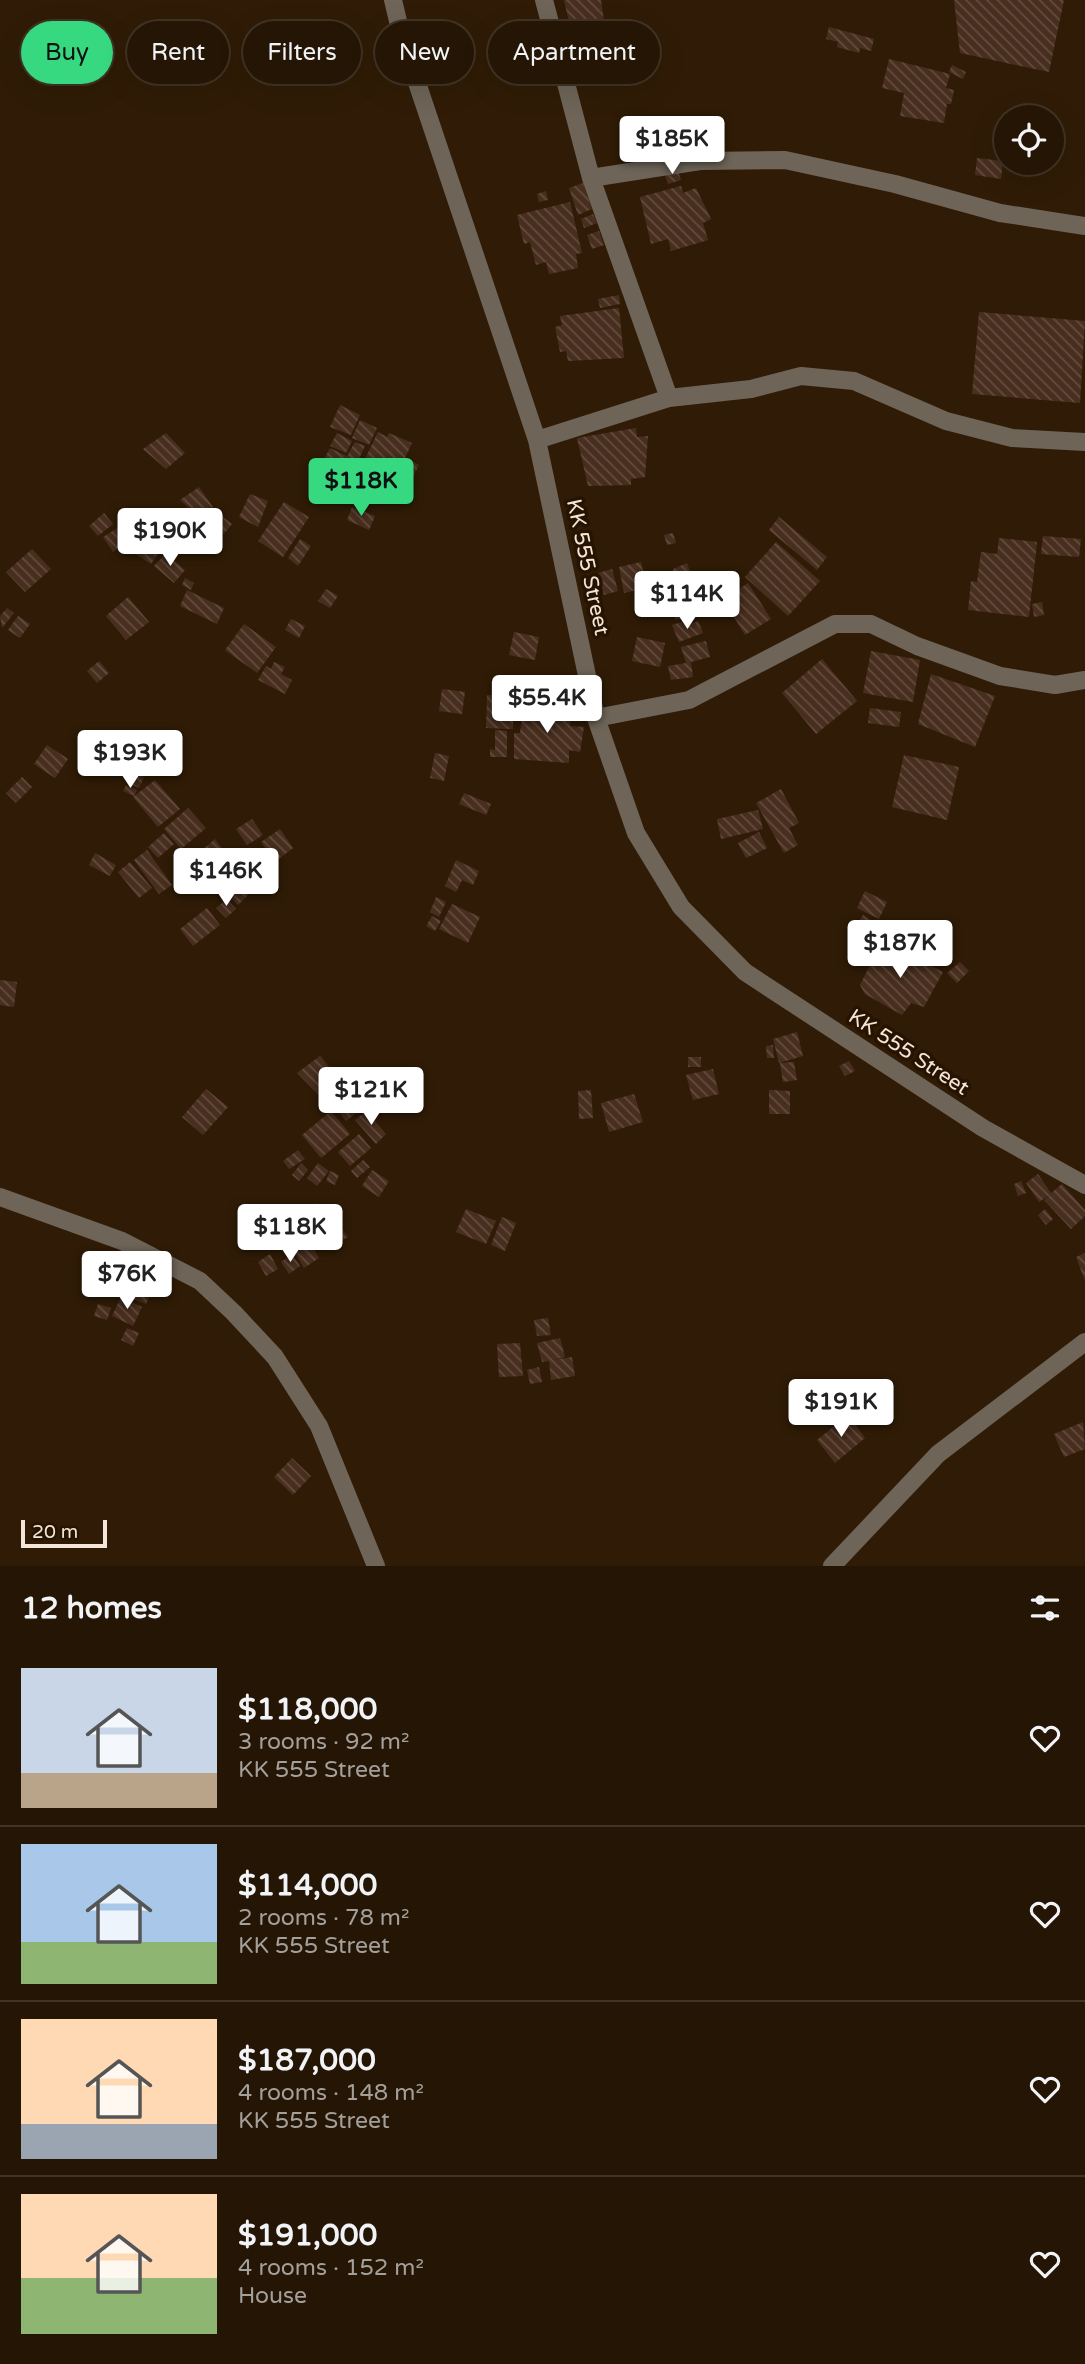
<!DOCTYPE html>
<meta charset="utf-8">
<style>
:root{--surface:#241504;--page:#302213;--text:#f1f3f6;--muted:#a39f9a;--line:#413426;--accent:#36d880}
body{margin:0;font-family:"Varela Round",sans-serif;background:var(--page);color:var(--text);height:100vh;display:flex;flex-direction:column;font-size:26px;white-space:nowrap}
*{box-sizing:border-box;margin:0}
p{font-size:23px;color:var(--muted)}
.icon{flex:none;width:38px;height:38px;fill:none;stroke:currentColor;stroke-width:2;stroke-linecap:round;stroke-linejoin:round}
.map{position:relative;height:1566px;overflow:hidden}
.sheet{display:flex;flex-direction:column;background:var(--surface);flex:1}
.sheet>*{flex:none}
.hud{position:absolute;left:21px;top:21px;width:700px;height:63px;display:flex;gap:14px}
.tools{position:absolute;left:994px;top:105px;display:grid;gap:14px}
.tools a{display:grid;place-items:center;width:70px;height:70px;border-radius:50%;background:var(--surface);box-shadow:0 7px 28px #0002,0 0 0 2px var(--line);font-size:35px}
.scale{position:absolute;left:21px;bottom:18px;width:86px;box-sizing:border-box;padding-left:7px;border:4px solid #f3e5d8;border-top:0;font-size:19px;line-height:24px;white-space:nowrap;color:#f3e5d8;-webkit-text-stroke:5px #261300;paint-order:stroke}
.price{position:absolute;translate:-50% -60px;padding:0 16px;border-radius:7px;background:#fff;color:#222;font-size:23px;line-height:46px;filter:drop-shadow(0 2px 4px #0008)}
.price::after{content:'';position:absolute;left:50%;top:42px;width:21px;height:16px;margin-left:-10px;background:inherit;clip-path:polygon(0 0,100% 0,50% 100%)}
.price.selected{background:var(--accent);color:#111}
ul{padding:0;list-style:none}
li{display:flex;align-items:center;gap:21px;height:175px;padding:0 21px}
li+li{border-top:2px solid var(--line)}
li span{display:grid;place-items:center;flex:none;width:196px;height:140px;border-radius:0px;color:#555}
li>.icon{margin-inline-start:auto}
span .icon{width:84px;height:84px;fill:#fffc;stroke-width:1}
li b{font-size:30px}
h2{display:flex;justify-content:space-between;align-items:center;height:84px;padding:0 21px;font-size:30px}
.pill{padding:0 24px;border-radius:32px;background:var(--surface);box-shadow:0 7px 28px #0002,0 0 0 2px var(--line);font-size:24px;line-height:63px}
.pill.selected{background:var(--accent);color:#111}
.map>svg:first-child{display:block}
.building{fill:url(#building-back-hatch)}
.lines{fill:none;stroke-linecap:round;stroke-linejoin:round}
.minor{stroke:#6e6558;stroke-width:18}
.labels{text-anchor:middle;stroke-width:7;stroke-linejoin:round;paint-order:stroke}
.street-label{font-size:21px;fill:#f3e5d8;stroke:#261300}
</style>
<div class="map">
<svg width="1085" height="1566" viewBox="0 0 1085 1566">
<defs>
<pattern id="building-back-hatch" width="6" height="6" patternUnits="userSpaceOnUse" patternTransform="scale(1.75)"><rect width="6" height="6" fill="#482e1e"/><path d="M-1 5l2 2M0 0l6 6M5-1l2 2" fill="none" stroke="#634c3e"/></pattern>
</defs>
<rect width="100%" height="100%" fill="#301c06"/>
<path class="building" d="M564,0H601L605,28L571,31Z
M954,0H1064L1049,72L960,53Z
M829,27L874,39L871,51L860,48L859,53L837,47L838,42L826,39Z
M889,59L950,74L946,88L954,90L951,104H947L944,123L900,116L904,93L882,88Z
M952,65L966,72L963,79L949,72Z
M977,158L1003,161L1001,179L975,175Z
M677,168L681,180L668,184L664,172Z
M583,183L592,209L578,215L569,188Z
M681,186L683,193L696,188L711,219L703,223L708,240L671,251L668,239L651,244L640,197Z
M546,191L548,200L539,202L537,194Z
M570,202L582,253L576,254L578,268L549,274L546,262L536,265L530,242L524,244L517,215Z
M593,214L597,223L584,228L581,219Z
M599,231L604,245L592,249L587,235Z
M619,295L620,304L600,308L598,299Z
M619,308L624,358L568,361L566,351L560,352L555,327L562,325L560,316Z
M979,312L1085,321L1080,403L972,394Z
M340,405L360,415L351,435L330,427Z
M360,420L377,428L369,445L352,438Z
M636,428L637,437L648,436L645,477L631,479V485L588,486L577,438Z
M378,432L387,437L389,433L412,443L391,488L368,477L373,468L363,463Z
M166,433L185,453L166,469L143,449Z
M337,433L352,441L346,453L330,446Z
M355,442L365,446L352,474L324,459L330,448L347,456Z
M406,458L419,465L411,481L398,474Z
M199,487L213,507L201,518L180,500Z
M250,494L268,501L258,527L239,517Z
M284,502L309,517L283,557L258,541Z
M187,507L209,527L200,536L178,517Z
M352,507L375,516L369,530L347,520Z
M213,509L232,524L224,534L205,518Z
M104,513L113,524L98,536L89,526Z
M779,517L827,557L817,570L769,530Z
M119,527L129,541L113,552L103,537Z
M673,533L676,543L667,545L664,535Z
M1043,536L1081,539L1079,557L1041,554Z
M999,538L1037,542L1029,617L968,610L971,581L977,582L981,552L997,554Z
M143,539L160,551L151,564L134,553Z
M300,539L311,546L298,566L288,558Z
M776,542L820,581L788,616L745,577Z
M32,549L51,569L25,592L6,572Z
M166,553L185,570L174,583L154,566Z
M641,562L647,588L624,593L619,567Z
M687,563L693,580L672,585L673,569Z
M612,569L618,591L604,595L598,573Z
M185,578L194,583L191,590L182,585Z
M748,583L771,619L745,635L723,599Z
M683,586L689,618L675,620L669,588Z
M326,589L338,596L330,608L318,601Z
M187,590L224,608L217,624L180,606Z
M128,597L149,622L126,640L106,616Z
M1042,602L1044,615L1034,617L1032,604Z
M7,608L14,613L2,628L0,616Z
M18,616L30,624L20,638L8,630Z
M291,619L305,626L299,638L285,630Z
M684,621L686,626L698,621L703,633L679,642L672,625Z
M244,624L276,647L257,673L225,650Z
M514,632L539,637L535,660L509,655Z
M637,637L665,643L660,667L632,661Z
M706,641L710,657L691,662L693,677L671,680L668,666L686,663L681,647Z
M871,651L920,660L913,702L863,693Z
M822,659L857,701L816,734L782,693Z
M99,661L109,673L97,683L87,671Z
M274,662L285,667L281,674L292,680L285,694L258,680L266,666L271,669Z
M931,674L995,696L975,747L918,724Z
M442,689L465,692L462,714L439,711Z
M487,695L514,696L513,729L486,728Z
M524,702L571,711L570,726L584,727L580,752L569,750V763L514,759V733H520Z
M870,708L901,712L899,727L868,723Z
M495,730L507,731V757H490V749L495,750Z
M47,745L68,759L55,778L34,764Z
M435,753L449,756L444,781L430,778Z
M904,755L959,767L947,820L892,807Z
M132,772L144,777L139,788L127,783Z
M22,777L32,787L16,803L6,793Z
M155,780L180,809L158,827L133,797Z
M126,785L137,790L134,796L123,791Z
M781,789L799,823L789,828L798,845L784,853L756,803Z
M464,793L491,804L486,815L459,804Z
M188,808L206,828L181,849L164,829Z
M758,810L763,829L721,839L717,819Z
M252,819L263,835L247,845L236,829Z
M280,829L293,848L275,862L261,842Z
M759,832L767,848L746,858L738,843Z
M164,833L174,844L158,858L148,847Z
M215,839L224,851L200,871L190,860Z
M147,850L172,885L159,894L134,860Z
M95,853L116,865L110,876L89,865Z
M456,860L479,871L473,885L462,880L456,892L445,886Z
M130,862L152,888L139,898L118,872Z
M236,868L255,888L238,905L219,885Z
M865,891L887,902L879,919L857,908Z
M436,897L446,902L439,917L430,912Z
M227,899L236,909L226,918L216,908Z
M452,904L480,917L468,943L439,929Z
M207,908L220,925L193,946L180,929Z
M863,915L892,935L881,951L852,932Z
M432,916L441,921L435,931L426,926Z
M891,945L943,972L924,1007L911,1003L902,1015L865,994L860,985L869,967Z
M960,962L969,971L957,983L947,973Z
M0,980L17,982L14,1007L0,1005Z
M797,1032L803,1056L779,1063L773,1039Z
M773,1045L774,1058H767L766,1046Z
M320,1056L347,1088L327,1103L297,1073Z
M688,1057H701V1067H688Z
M849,1061L855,1071L845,1076L839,1066Z
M794,1062L797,1080L783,1082L780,1063Z
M713,1069L719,1094L693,1100L686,1075Z
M206,1089L228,1107L203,1135L182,1117Z
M591,1090L593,1118L579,1119L578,1091Z
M769,1090L790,1091V1114H769Z
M634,1094L643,1122L609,1132L601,1103Z
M348,1095L360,1110L346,1121L334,1106Z
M331,1111L350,1134L321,1158L302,1135Z
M366,1111L386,1134L376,1144L355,1120Z
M359,1134L371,1148L350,1166L338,1152Z
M298,1150L305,1159L289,1169L283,1161Z
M363,1160L370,1167L357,1178L351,1171Z
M301,1163L308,1170L299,1181L292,1175Z
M318,1163L329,1171L317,1186L307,1178Z
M372,1170L389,1181L379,1197L362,1186Z
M330,1171L339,1175L335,1185L326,1181Z
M1038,1174L1051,1193L1062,1184L1085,1210V1216L1071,1229L1044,1200L1050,1195L1039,1202L1026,1183Z
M1021,1181L1026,1193L1018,1196L1014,1184Z
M317,1203L332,1224L303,1243L288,1223Z
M466,1209L496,1221L486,1244L456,1232Z
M1045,1209L1053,1219L1046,1225L1038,1215Z
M502,1217L516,1223L505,1251L491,1245Z
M342,1229L348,1237L334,1246L329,1238Z
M310,1243L319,1258L304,1268L295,1253Z
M1085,1253V1281L1076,1257Z
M270,1254L278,1269L266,1276L258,1262Z
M292,1254L300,1266L289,1274L281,1262Z
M138,1263L160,1272L146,1304L123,1295L128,1287L115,1282L121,1269L133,1273Z
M105,1267L117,1274L109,1292L107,1283Z
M121,1297L142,1307L133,1326L112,1316Z
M98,1304L111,1308L107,1320L94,1316Z
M548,1318L551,1335L537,1336L534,1320Z
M127,1328L139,1333L133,1346L121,1340Z
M560,1338L565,1357L552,1360L572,1357L575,1376L551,1380L549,1361L542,1362L537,1343Z
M520,1343L523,1376L499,1377L497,1344Z
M539,1367L542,1382L530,1384L527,1370Z
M848,1415L865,1438L835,1463L817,1440Z
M1083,1422L1085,1449L1064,1457L1054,1434Z
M292,1458L311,1476L293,1495L274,1477Z"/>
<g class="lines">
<path class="minor" d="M393,0L402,38L537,440L596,718L636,833L681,907L745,972L983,1128L1085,1185
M544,0L591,178L669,398
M591,178L700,161L785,160L895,184L1000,213L1085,226
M537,440L669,398L751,389L801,376L854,381L946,421L1012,438L1085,442
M596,718L689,700L835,624H871L917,646L1000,676L1055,685L1085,680
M0,1197L122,1241L200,1281L234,1313L275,1357L319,1426L376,1566
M832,1566L938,1454L1085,1342"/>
</g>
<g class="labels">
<g class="street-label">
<text transform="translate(588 567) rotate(78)" y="7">KK 555 Street</text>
<text transform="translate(909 1052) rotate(33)" y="7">KK 555 Street</text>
</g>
</g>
</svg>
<div class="tools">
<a><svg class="icon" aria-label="locate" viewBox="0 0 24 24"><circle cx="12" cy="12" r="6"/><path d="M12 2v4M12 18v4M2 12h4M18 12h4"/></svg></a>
</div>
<div class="scale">20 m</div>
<b class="price" style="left:672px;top:176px">$185K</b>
<b class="price selected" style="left:361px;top:518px">$118K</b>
<b class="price" style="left:170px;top:568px">$190K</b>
<b class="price" style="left:687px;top:631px">$114K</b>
<b class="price" style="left:547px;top:735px">$55.4K</b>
<b class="price" style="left:130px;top:790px">$193K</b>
<b class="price" style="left:226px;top:908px">$146K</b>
<b class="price" style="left:900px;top:980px">$187K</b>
<b class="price" style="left:371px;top:1127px">$121K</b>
<b class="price" style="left:290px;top:1264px">$118K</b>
<b class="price" style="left:127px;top:1311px">$76K</b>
<b class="price" style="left:841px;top:1439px">$191K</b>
<div class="hud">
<a class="pill selected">Buy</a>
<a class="pill">Rent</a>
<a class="pill">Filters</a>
<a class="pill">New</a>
<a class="pill">Apartment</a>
</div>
</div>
<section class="sheet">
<h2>12 homes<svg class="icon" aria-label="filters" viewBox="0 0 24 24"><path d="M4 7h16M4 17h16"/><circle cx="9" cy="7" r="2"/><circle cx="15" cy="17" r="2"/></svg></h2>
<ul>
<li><span style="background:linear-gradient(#c9d6e8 75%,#b9a48a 0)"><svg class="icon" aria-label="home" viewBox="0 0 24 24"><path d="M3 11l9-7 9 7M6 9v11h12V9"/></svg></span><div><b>$118,000</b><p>3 rooms · 92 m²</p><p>KK 555 Street</p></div><svg class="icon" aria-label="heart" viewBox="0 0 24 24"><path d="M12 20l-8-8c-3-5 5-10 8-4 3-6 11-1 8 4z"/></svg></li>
<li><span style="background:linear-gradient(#a9c7e8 70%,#8fb573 0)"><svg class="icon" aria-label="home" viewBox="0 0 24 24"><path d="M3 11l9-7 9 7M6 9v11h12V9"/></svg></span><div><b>$114,000</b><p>2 rooms · 78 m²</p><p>KK 555 Street</p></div><svg class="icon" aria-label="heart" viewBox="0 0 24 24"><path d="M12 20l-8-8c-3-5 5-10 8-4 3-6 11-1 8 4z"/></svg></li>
<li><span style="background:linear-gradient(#ffd9b3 75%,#9aa5b1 0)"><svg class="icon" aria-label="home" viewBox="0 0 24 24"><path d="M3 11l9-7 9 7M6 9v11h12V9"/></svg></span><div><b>$187,000</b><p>4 rooms · 148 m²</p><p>KK 555 Street</p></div><svg class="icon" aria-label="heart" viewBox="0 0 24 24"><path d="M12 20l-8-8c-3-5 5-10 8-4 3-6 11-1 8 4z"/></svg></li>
<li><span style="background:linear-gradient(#ffd9b3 60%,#8fb573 0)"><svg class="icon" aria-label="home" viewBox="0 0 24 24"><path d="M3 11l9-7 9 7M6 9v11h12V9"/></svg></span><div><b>$191,000</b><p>4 rooms · 152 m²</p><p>House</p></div><svg class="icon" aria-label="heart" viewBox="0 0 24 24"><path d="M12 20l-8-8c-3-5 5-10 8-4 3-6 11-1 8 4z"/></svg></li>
</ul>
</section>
